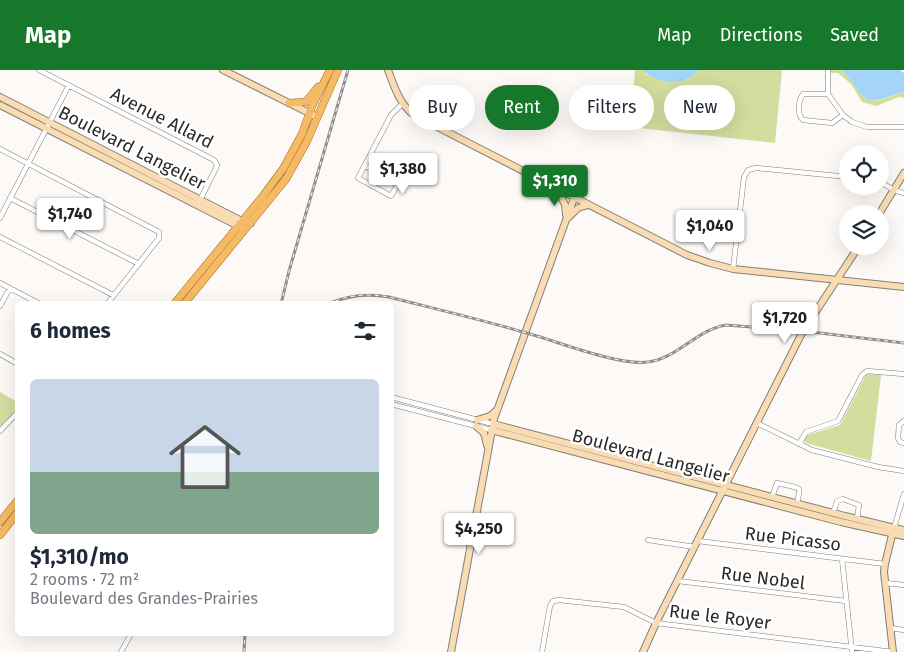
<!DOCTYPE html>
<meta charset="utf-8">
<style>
:root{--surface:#fff;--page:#f6f6f7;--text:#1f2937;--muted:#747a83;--accent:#16782a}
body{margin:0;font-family:"Fira Sans",sans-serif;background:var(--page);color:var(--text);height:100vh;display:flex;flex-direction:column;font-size:19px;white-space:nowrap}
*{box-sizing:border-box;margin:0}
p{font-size:16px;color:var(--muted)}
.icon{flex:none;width:28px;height:28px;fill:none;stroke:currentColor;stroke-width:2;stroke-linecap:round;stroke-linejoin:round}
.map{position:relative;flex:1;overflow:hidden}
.drawer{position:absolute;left:15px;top:231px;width:379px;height:335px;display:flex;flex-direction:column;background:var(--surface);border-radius:8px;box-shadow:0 5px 20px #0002}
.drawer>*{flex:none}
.banner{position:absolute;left:409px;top:15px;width:420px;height:45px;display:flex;gap:10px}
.controls{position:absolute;left:839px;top:75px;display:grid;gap:10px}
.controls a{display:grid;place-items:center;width:50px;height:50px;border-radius:50%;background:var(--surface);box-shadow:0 5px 20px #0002;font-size:25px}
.price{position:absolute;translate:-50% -42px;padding:0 11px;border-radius:5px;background:#fff;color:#222;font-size:16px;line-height:32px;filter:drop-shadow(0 1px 2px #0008)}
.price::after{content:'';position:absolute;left:50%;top:30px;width:15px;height:11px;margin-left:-8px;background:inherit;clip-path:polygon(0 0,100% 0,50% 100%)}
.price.selected{background:var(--accent);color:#fff}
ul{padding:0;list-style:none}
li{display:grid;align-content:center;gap:10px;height:265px;padding:0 15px}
li span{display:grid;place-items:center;height:155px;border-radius:8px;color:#555}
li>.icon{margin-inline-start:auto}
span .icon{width:90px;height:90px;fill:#fffc;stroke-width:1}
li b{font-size:21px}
h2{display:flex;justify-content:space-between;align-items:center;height:60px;padding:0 15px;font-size:21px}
.tag{padding:0 18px;border-radius:22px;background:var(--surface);box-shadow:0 5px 20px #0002;font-size:18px;line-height:45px}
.tag.selected{background:var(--accent);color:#fff}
header{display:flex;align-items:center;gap:30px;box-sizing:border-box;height:70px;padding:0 25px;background:var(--accent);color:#fff}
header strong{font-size:24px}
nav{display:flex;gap:28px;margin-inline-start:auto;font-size:18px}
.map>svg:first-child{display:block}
.green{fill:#d3dd9e}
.water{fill:#a4d4f8}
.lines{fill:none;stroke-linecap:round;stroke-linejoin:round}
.street-casing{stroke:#817f7c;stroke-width:5.5}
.secondary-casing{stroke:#817f7c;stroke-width:8}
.primary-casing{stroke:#a96a0e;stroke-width:8}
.street{stroke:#fff;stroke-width:4.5}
.secondary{stroke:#fadcb2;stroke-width:6}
.primary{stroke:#f4ba66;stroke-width:7}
.rail-casing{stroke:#908e8c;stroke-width:3}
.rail{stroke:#fff;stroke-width:1;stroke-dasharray:4;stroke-linecap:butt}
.labels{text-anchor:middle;stroke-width:5;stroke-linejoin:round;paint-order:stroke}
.street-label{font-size:18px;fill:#2b2a29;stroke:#fff}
</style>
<header>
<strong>Map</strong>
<nav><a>Map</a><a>Directions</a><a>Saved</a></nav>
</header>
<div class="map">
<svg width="904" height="582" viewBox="0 0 904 582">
<rect width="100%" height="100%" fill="#fcf9f6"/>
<path class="green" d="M635,0H643L647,5L686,10L700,0H782L775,73L630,57Z
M831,0H842L847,4L864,26L875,31L904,22V28L899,27L876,36L862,32L851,14L838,3H831Z
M869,304L881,305L871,391L806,373L804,370L808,365L840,355L866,305Z
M0,322L17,332L18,338L0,357Z"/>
<path class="water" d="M643,0H700C695,2 692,7 687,9C676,15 652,11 643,0Z
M842,0H900L904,3V22C895,24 886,28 877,30C860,34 853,8 842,0Z"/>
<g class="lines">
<g class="street-casing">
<path id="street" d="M39,0L214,90L217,95L216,98L199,132
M828,0V24L843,45L852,52L867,57H904
M828,24H803C798,31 797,45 803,50L832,53L843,45
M0,79L159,162V168L107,234
M365,96L398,114L391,126L358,108L391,45L403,33
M880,112L894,120L904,123
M10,128L139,194
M0,148L69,15
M0,167L113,225
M733,199L744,107L748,100L756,98L848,107
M0,213L40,234
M0,236L10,218
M0,284L18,294
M391,327L493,354
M391,334L491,360
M904,351L899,355L898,368L900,372L904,373
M757,353L812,380L878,397L904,401
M0,361L18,342
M799,374L806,362L838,351L862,305L867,301L904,304
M772,427L777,413L795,417L799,419V423L797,434
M833,443L837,431L843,429L859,435L857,449
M894,458L904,424
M648,470L695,477
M698,471L885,494
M842,489L852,582
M678,511L846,531
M885,513L904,515
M890,558L904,560
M121,582L131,564
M542,582L550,536L553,531L559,530L624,537L656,553L893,582"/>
</g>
<g class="secondary-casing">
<path id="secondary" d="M223,0L317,47
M388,0C394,16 400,35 414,45L687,185L710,193L733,199L904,217
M0,27L228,144L242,151L251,153
M0,35L242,158
M558,120L565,135L566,145
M879,144L904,103
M568,148L578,138L588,135
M477,350L490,346L497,340
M493,354L845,446L904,460
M476,356L484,363L487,375
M491,360L841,452L904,466
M893,461L885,494L884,502L893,582
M451,582L494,349L574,128
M643,582L656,553L803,261L859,176"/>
</g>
<g class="primary-casing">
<path id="primary" d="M289,33L306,32L318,17
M174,234L263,126L283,99L302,64L312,36L330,0
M184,234L286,109L307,71L338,0
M0,452L18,430
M0,465L18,442"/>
</g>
<use href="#street" class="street"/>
<use href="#secondary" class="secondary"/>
<use href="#primary" class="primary"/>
<g class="rail-casing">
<path id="rail" d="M281,234L289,201L348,0
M328,234C348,225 367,223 389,227C436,239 483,250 530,264C559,272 619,296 648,292C678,288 696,260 726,255L803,261L904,273
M244,582L245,564"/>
</g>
<use href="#rail" class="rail"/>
</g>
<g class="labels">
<g class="street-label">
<text transform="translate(162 48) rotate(27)" y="6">Avenue Allard</text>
<text transform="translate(132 78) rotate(27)" y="6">Boulevard Langelier</text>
<text transform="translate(651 386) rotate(15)" y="6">Boulevard Langelier</text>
<text transform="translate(793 469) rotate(7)" y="6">Rue Picasso</text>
<text transform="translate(763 508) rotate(7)" y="6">Rue Nobel</text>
<text transform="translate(720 547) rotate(7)" y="6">Rue le Royer</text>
</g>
</g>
</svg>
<div class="controls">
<a><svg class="icon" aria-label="locate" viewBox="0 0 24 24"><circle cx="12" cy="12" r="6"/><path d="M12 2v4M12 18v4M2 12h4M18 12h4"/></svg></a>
<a><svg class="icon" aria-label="layers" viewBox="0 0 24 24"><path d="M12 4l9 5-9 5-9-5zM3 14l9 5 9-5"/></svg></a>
</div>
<b class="price" style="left:403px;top:125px">$1,380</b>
<b class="price selected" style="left:555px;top:137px">$1,310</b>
<b class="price" style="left:70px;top:170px">$1,740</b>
<b class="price" style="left:710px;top:182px">$1,040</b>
<b class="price" style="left:785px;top:274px">$1,720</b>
<b class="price" style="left:479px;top:485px">$4,250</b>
<div class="banner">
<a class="tag">Buy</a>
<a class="tag selected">Rent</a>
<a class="tag">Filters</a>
<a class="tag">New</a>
</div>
<section class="drawer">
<h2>6 homes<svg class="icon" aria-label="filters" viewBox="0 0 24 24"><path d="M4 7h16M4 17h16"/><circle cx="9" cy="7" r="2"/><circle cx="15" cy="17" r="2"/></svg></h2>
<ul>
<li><span style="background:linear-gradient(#c9d6e8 60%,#7fa58c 0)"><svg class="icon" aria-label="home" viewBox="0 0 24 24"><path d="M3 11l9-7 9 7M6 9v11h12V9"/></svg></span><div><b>$1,310/mo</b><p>2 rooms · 72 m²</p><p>Boulevard des Grandes-Prairies</p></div></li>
</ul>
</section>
</div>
